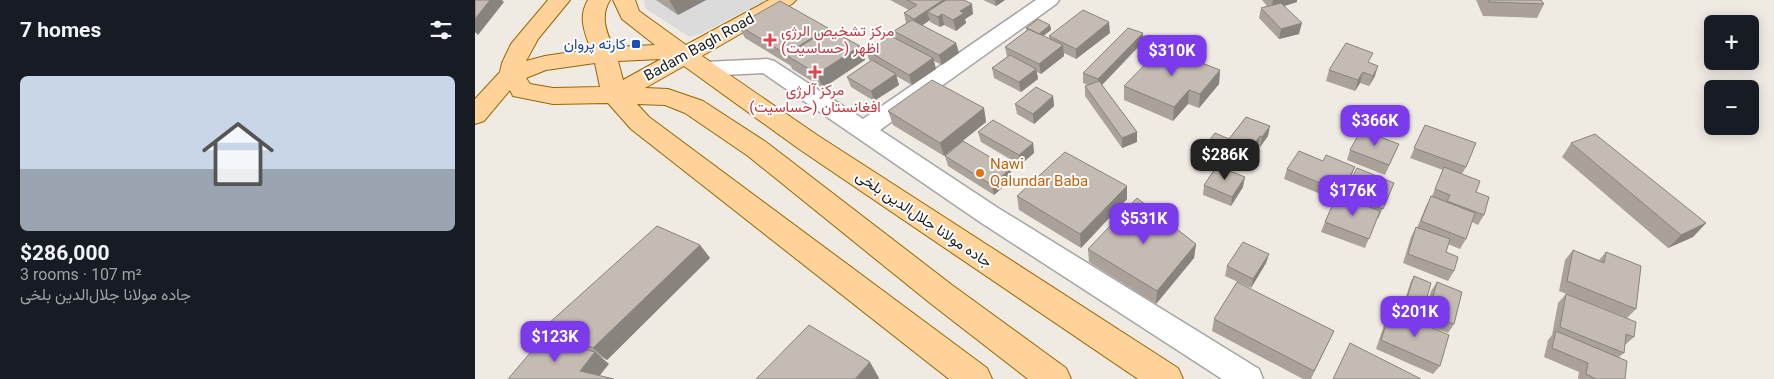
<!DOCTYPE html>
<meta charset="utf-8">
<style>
:root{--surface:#171b24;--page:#20242c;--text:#f1f3f6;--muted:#9ea1a6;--accent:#7c3aed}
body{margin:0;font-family:Roboto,Vazirmatn,sans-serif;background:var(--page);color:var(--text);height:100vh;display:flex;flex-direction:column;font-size:19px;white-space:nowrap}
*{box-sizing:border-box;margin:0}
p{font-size:16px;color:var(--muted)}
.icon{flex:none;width:28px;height:28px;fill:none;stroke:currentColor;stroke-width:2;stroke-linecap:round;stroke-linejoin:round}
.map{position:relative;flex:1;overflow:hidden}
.panel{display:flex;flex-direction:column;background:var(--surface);width:475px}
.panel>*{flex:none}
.fabs{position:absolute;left:1229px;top:15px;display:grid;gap:10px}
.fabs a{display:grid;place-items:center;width:55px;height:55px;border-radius:8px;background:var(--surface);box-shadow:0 2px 12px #0003;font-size:25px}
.price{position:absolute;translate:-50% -42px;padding:0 11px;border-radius:10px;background:var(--accent);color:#fff;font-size:16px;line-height:32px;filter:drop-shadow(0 1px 2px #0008)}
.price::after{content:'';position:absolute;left:50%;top:30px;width:15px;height:11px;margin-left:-8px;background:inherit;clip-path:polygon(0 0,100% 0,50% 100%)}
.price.on{background:#222;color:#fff}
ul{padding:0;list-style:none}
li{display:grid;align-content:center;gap:10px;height:265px;padding:0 20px}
li span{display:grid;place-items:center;height:155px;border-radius:8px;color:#555}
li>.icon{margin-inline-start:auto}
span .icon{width:90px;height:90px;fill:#fffc;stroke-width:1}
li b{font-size:21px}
h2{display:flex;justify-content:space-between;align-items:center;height:60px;padding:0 20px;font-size:21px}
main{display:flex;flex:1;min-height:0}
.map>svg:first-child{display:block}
.residential{fill:#dcdbdb}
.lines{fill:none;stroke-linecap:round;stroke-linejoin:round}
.minor-casing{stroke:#a5a5a5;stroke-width:3}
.major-casing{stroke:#986600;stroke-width:2}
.minor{fill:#fff;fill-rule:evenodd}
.major{fill:#ffd399;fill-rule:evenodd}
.wall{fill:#a9a19a}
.shaded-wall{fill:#89837d}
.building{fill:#c4bbb3;stroke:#89837d}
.health-dot{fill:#e0444e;stroke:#fff;stroke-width:2}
.transit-dot{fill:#1a4fb4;stroke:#fff;stroke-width:2}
.food-dot{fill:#e8710a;stroke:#fff;stroke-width:2}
.labels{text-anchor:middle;stroke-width:4;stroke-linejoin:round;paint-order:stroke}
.health-label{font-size:15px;fill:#be3a42;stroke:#fff;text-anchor:start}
.transit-label{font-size:15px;fill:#164399;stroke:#fff;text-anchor:end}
.street-label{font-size:15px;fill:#1e1e1e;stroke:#fff}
.food-label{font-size:15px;fill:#c56008;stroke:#fff;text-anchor:start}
</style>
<main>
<section class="panel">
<h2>7 homes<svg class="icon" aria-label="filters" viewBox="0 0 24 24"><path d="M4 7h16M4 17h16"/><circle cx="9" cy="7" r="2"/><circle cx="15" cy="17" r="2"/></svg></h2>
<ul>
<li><span style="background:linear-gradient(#c9d6e8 60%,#9aa5b1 0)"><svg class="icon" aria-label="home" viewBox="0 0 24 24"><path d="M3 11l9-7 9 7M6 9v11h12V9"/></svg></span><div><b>$286,000</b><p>3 rooms · 107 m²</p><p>جاده مولانا جلال‌الدین بلخی</p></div></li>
</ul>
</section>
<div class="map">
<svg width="1299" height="379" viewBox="0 0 1299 379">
<rect width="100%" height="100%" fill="#efebe3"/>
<path class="residential" d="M169,0H291L226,34L214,37L170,8Z"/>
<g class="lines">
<g class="minor-casing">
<path id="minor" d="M561,0H584L581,4L405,130L523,208L784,369L788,379H747L505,222L288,73L230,76L222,74L219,69L222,64L230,62L292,59L299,61L388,119Z"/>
</g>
<g class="major-casing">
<path id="major" d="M73,0H95L63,39L51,61L70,56L116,49C109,32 103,16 113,0H135C125,16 131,31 138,47L180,45L147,19L138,0H160L164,11L211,45L294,0H321L317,4L227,56L342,135L703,368L708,379H663L324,149L209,66L170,88L193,89L228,101L291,142L477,285L591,368L596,379H553L455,303L273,156L210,113L190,105L162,104L174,117L512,368L517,379H474L156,129L133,103L78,104L38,96L35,90L9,121L0,124V99L25,72L27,63L36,44ZM186,59L148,80L143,61ZM120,63L125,87L78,88L55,84L51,78L71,70Z"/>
</g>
<use href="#minor" class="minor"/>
<use href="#major" class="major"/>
</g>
<path class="wall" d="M181,0H231L203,15Z
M415,0H489L498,14L490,19L491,23L481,31L469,25L465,27L455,22V20L447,25L481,43L484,53L467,65L459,61L461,69L437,85L421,76L424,85L399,101L376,87L372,77L396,61L394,60L391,50L421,39L419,31L431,23L429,13L434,10Z
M508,0H530L521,6Z
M787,0H822V2L809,6L824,34L804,39L784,18L786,8L792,6Z
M1001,0H1066L1069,4L1062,18L1008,16Z
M263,25L353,28V30L385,46L390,60L348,88L317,69L316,66L270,38Z
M575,25L576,30L568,36L575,39L574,36L635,33L601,59L589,53V56L566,74L562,72L563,79L546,92L519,78L517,68L532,57L530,47L552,31L551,28Z
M668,33L667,43L627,85L662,132V142L647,148L610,96V86L613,85L608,83V73Z
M698,52V58L706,61L726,54V62L745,70L744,84L724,108L713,104L698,121L649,100V86Z
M895,63L900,76L894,86L885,83L880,91L851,81L854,70Z
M578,96L579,106L559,124L542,114L540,104Z
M509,108L511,122L469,156L418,125L413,111Z
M771,117L793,136L785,147L783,146L772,162L765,158L760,164L732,152L733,142L754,139Z
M950,125L991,167L987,174L1001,192L1009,215L1003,225L997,222L991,239L985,249L973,244L971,252L979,271L973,281L928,263L936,237L941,227L942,228L951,206L957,196L968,170L935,158Z
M503,132L558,143L559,153L545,165L506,142Z
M1096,143L1231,223L1218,237L1193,248L1087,157Z
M924,144L910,175L872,160L875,150Z
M470,156L535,169L537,179L519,195L473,166Z
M812,169L876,177L865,196L868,197L869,194L919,183L903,219L902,218L890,248L846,232L850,222L860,200L809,179Z
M729,185L768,187L756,206L728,195Z
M542,196L652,199L606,248L544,210Z
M721,244L719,258L681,304L614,262L613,249Z
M225,245L235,258L132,360L124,356L134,364L33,379L115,351L88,336L73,324Z
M1098,250L1124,260L1131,252L1161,309L1152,318L1084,291L1090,260Z
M794,254L791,263L776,288L750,276L752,266Z
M939,276L947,315L944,319L926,312L936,281Z
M962,282L979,324L973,333L947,323L956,291Z
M1091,294L1159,337L1150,345L1149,353L1144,357L1150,379H1103L1104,372L1069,357L1073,340L1077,335L1083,303Z
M916,310L965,366L958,374L901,349L911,319Z
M739,319L859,331L836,379H828L737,331Z"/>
<path class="shaded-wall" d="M15,0H27L29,2L3,35L0,32V19Z
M194,0H231L203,15Z
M468,0H480L452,12L455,20L442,29L439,19Z
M520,0H530L521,6Z
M798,0H822V2L796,10Z
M497,4L498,14L490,19L491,23L481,31L478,20L485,11Z
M467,14L469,25L465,27L463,17Z
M634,22L635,33L601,59V49Z
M827,23L824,34L804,39L806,29Z
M575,25L576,30L564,39L563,34Z
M353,28L358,42L312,56L311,54Z
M668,33L667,43L623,89V79Z
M481,43L484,53L467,65L464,55Z
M588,45L589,56L566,74L564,64Z
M385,46L390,60L348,88L342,74Z
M698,52L697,65L694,56Z
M726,54L725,68L721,61Z
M458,58L461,69L437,85L434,75Z
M903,66L900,76L894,86L898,76Z
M561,69L563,79L546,92L544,82Z
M745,70L744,84L724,108L725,94Z
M888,72L885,83L880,91L883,80Z
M421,74L424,85L399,101L396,91Z
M714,90L713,104L698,121L699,107Z
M578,96L579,106L559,124L558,114Z
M509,108L511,122L469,156L465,143Z
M795,126L793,136L785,147L787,137Z
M662,132V142L647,148V138Z
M785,136L783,146L772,162L774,151Z
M558,143L559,153L545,165L544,155Z
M766,148L765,158L760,164L762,154Z
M880,167L876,177L862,202L866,192Z
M535,169L537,179L519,195L517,185Z
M770,177L768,187L756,206L757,197Z
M652,186V199L606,248L605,234Z
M1231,223L1218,237L1193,248L1206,235Z
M721,244L719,258L681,304L682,291Z
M225,245L235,258L132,360L118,348Z
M794,254L791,263L776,288L778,279Z
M120,352L134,364L122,379L105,371Z
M395,362L404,378L403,379H380Z"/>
<path class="building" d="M0,0H15L0,19Z
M432,0H468L439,19L429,13L442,5Z
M471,0H489L497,4L485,11L489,13L478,20L467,14L463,17L452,12Z
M1013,0H1066L1069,4L1014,2Z
M305,1L353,28L311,54L263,25Z
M806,3L827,23L806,29L786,8Z
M608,10L634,22L601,49L574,36Z
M563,19L575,25L564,34L551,28Z
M437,20L481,43L464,55L419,31Z
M653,28L668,33L623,79L608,73Z
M354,29L385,46L342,74L311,55Z
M554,29L588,45L564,64L530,47Z
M414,35L458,58L434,75L391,50Z
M871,43L898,53L893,62L903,66L898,76L888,72L883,80L854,70Z
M687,47L698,52L694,56L706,61L716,50L726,54L721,61L745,70L725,94L714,90L699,107L649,86Z
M535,55L561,69L544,82L517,68Z
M397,60L421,74L396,91L372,77Z
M457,80L509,108L465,143L413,111Z
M624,81L662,132L647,138L610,86Z
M561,87L578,96L558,114L540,104Z
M771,117L795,126L787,137L785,136L774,151L766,148L762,154L733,142L740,133L754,139Z
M518,120L558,143L544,155L503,132Z
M950,125L1001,143L991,167L939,148Z
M886,130L924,144L914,165L875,150Z
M1120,134L1231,223L1206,235L1096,143Z
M488,141L535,169L517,185L470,156Z
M824,151L848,161L851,155L880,167L866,192L812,169Z
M590,152L652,186L605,234L542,196Z
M742,166L770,177L757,197L729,185Z
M969,167L1005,181L1001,192L1014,197L1009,215L972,201L975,195L960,189Z
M882,168L919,183L908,209L869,194Z
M862,195L905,211L894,239L850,222Z
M956,196L1000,213L991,239L946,221Z
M662,198L721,244L682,291L613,249Z
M182,226L225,245L118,348L73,324Z
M941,227L975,239L971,252L983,257L979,271L933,254Z
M768,242L794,254L778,279L752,266Z
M1098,250L1129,263L1131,252L1166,266L1161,309L1092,281Z
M939,276L956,283L947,315L929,307Z
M762,282L859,331L839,371L739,319Z
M962,282L987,292L979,324L953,314Z
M1091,294L1161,322L1159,337L1151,334L1149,353L1085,327Z
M916,310L974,335L965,366L906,340Z
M334,325L395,362L380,379H281Z
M1081,331L1152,361L1150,379H1121L1111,374L1113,363L1077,348Z
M67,339L120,352L105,371L139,379H33Z
M875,343L946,379H858Z"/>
<g class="health-dot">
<path d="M292.5 32.5h5v5h5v5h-5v5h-5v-5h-5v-5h5z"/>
<path d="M337.5 64.5h5v5h5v5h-5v5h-5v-5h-5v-5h5z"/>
</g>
<rect class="transit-dot" x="156" y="39" width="10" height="10" rx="2.5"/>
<circle class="food-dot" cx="505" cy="173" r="5"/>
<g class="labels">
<g class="health-label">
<text x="306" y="36">مرکز تشخیص الرژی<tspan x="306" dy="17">(حساسیت) اظهر</tspan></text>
<text x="340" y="95" text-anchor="middle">مرکز آلرژی<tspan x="340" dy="17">(حساسیت) افغانستان</tspan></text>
</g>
<g class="transit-label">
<text x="151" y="49">کارته پروان</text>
</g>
<g class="street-label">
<text transform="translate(224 47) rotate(-29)" y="5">Badam Bagh Road</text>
<text transform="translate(449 219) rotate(34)" y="5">جاده مولانا جلال‌الدین بلخی</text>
</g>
<g class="food-label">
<text x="515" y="169">Nawi<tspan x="515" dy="17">Qalundar Baba</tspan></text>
</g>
</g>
</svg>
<div class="fabs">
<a>+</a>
<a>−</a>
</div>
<b class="price" style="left:697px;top:77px">$310K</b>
<b class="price" style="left:900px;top:147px">$366K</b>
<b class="price on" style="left:750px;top:181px">$286K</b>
<b class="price" style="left:878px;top:217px">$176K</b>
<b class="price" style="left:669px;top:245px">$531K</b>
<b class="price" style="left:940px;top:338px">$201K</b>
<b class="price" style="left:80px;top:363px">$123K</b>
</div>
</main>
